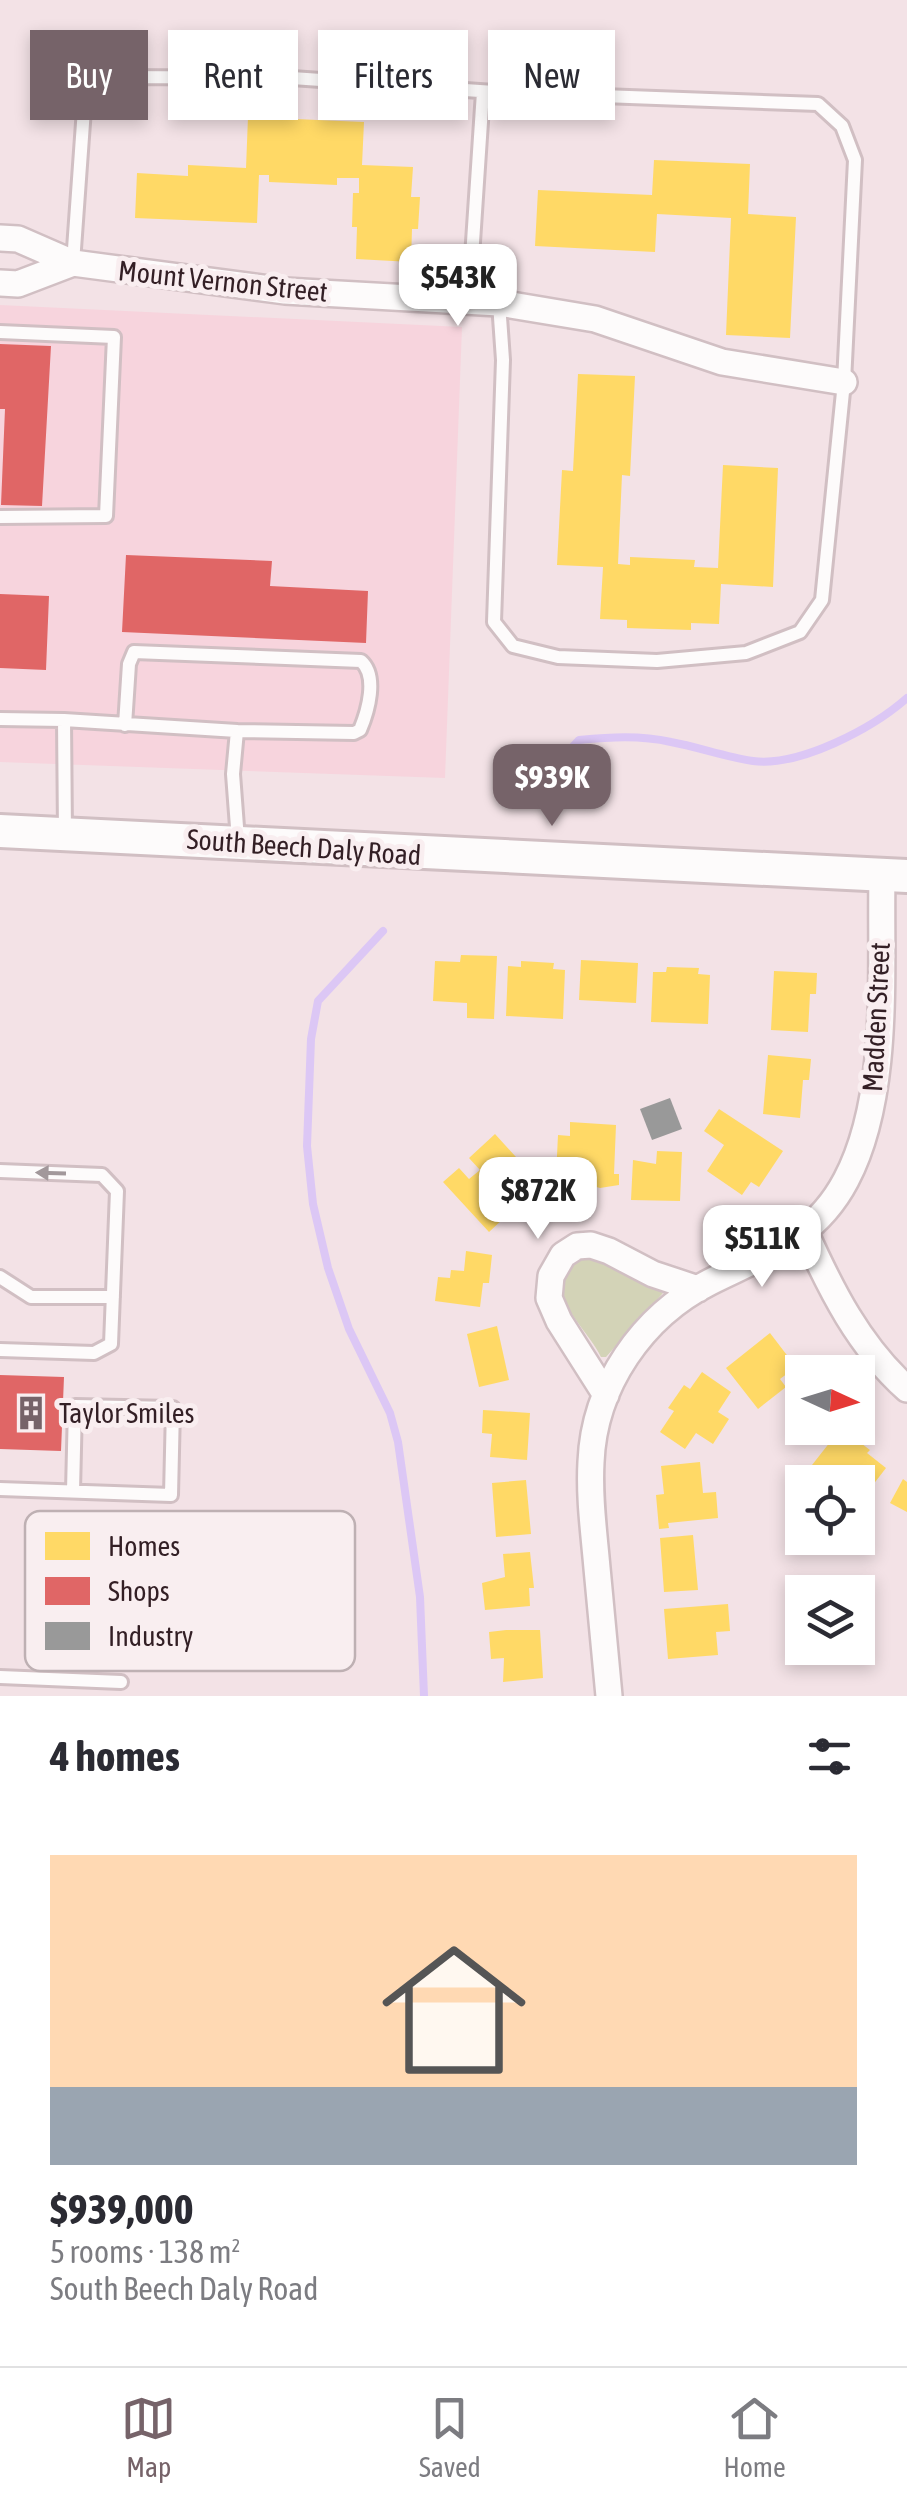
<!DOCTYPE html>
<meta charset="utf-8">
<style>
:root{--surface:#fff;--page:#f2f2f3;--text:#2b2b33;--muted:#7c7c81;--line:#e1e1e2;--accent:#766369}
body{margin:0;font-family:"Asap Condensed",sans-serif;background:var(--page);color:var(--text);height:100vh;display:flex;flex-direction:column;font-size:38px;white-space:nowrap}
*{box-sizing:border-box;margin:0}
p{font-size:32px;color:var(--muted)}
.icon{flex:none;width:55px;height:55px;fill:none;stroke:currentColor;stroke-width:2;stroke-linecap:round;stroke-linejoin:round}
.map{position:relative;height:1696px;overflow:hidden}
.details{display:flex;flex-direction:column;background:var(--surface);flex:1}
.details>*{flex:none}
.guide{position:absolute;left:30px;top:30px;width:848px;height:90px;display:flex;gap:20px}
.needle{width:65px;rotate:94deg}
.fabs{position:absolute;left:785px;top:1355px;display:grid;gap:20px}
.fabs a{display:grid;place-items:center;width:90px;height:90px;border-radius:0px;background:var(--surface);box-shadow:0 5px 15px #0003;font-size:50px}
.price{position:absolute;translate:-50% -85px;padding:0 22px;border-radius:20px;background:#fff;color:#222;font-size:32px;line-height:65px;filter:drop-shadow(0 2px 5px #0008)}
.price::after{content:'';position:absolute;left:50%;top:60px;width:30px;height:22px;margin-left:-15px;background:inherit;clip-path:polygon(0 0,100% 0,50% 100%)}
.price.active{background:var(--accent);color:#fff}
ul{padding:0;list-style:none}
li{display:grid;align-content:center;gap:20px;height:530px;padding:0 50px}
li span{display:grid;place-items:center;height:310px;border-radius:0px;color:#555}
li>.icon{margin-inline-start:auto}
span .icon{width:180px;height:180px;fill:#fffc;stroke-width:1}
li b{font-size:42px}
h2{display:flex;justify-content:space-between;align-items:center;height:120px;padding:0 50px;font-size:42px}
.chip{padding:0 35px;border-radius:0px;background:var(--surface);box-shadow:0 5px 15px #0003;font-size:35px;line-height:90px}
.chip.active{background:var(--accent);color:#fff}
.tab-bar{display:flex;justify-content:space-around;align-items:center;height:140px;border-top:2px solid var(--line);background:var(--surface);font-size:28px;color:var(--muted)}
.tab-bar a{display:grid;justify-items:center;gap:5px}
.tab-bar .active{color:var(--accent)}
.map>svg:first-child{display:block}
.built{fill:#f7d4dd}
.green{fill:#d3d3b7}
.homes{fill:#ffd966}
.shops{fill:#e06666}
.industry{fill:#999}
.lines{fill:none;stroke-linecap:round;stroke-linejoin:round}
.stream{stroke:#dcc7f5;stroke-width:8}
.service-casing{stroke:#d1bfc3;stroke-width:18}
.minor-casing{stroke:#d1bfc3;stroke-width:30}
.tertiary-casing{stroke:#d1bfc3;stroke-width:38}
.service{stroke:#fdfbfb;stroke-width:12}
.minor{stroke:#fdfbfb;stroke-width:25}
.tertiary{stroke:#fdfbfb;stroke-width:32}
.oneway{fill:#a2989b}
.labels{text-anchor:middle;stroke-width:10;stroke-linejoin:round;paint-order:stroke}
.street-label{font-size:28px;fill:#331f25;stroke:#f9eef0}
.poi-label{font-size:28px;fill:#331f25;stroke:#f9eef0;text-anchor:start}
.key{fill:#f9eef0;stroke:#beb0b3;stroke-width:2.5}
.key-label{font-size:28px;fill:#331f25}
</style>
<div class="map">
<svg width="907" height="1696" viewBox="0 0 907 1696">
<rect width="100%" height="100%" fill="#f3e2e6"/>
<path class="built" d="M0,305L462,327L445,778L0,762Z"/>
<path class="green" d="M589,1255L612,1260L640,1281L663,1293L606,1357H601C584,1322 526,1280 589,1255Z"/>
<path class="homes" d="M248,117L364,122L362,165L413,167L411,197H420L418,229H412L411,262L356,259L357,227H352L353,193H359V178H337V185L269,182V175H259L257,223L135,218L137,173L188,176V165L246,168Z
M654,160L750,164L748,214L796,217L790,338L726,335L731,218L657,214L655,252L535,246L538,190L652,195Z
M578,374L635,376L630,476L622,475L618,564L630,565V557L695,560L694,567L718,568L723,465L778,468L773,587L721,584L719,624L691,623V630L627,628V620L600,619L603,567L557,565L562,470L573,471Z
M461,955L497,956L494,1019L467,1018V1003L433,1001L435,961L460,962Z
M581,960L638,963L636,1003L579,1000Z
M521,961L554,963L553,969L565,970L563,1019L506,1016L508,966L521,967Z
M667,967L699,968L698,974L710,975L708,1024L651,1022L653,972H666Z
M774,971L817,973L816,994H810L808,1032L771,1030Z
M768,1055L811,1059L809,1080H803L800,1118L763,1114Z
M719,1109L783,1151L759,1187L751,1182L742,1195L707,1171L724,1145L704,1131Z
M570,1122L616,1125L614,1174H619V1185L600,1188L579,1182V1176H556L558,1135L570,1136Z
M495,1134L547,1191L523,1213L517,1206L489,1232L443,1182L459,1168L469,1179L480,1170L469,1158Z
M657,1151L682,1152L680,1201L631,1200L633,1160L656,1164Z
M466,1251L492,1255L489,1283H483L480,1307L435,1301L438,1277L450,1278L451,1270L464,1271Z
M497,1326L509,1380L479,1387L467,1334Z
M770,1333L796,1367L780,1379L786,1387L758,1409L726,1368Z
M702,1372L731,1392L718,1412L729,1419L713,1444L696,1433L685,1449L660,1432L674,1411L668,1408L684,1385L690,1389Z
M483,1410L530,1413L527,1460L490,1457L492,1434L482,1433Z
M841,1428L870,1450L867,1453L886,1468L862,1499L858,1496V1482H816L805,1474Z
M700,1462L703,1493L716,1492L718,1518L668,1523L669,1528L659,1529L656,1495L664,1494L661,1466Z
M903,1479L907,1482V1512L890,1503Z
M526,1480L531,1534L496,1537L492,1483Z
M693,1535L698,1590L664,1592L660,1538Z
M530,1552L534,1588H529L530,1606L485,1610L482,1583L505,1577L503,1554Z
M728,1604L730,1631L716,1632L718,1655L668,1659L664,1609Z
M506,1630H540L543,1678L503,1682L504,1658L491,1659L489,1632Z"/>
<path class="shops" d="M0,344L51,346L42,506L1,505L5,409H0Z
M126,555L272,561L270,586L368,591L366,643L122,632Z
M0,594L49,596L46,670L0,668Z
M0,1375L64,1377L61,1451L0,1449Z"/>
<path class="industry" d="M670,1098L682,1129L652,1140L640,1109Z"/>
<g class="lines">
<path class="stream" d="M560,760L579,740C610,737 640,735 671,742C698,747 726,757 753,761C800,767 873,728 907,698
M383,931L318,1001L311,1039L307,1146L313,1204L328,1268L349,1329L390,1413L398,1442L420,1597L424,1696"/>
<g class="service-casing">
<path id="service" d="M73,263L84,109L94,83L116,77L292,78L494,92L818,104L842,126L855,160L844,382L822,600L800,632L746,653L657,661L558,657L513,646L494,622L503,360L499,303
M469,302L483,92
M0,332L114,337L106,516L0,517
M0,719L64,720L65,833
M64,720L237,731L233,774L238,840
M125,725L129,664L134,652L361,661C378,676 368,711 360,730L354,733L237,731
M0,1171L102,1175L117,1191L111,1344L94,1353L0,1350
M0,1277L31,1297H113
M0,1489L171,1495L173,1408L75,1406L73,1491
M0,1677L121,1682"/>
</g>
<g class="minor-casing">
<path id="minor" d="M0,238L18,239L73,263L18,284L0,283
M73,263L285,291L499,303L595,319L722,362L844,382
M805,1232C831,1290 859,1346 907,1389
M606,1395L559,1321L549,1298L551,1276L563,1255L577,1246L591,1245L609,1251L653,1274L698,1289
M609,1696C605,1653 601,1611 597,1568C594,1533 589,1498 591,1462C594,1386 642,1316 710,1282C766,1254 815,1239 846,1180C891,1095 880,969 882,875"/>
</g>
<g class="tertiary-casing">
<path id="tertiary" d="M0,831L907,876"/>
</g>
<use href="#service" class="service"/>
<use href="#minor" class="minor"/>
<use href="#tertiary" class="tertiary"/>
</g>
<defs><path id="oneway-solid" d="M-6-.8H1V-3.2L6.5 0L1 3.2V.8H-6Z" transform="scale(2.5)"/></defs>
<use class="oneway" href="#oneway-solid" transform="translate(51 1173) rotate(-178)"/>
<defs>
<g id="building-bare" transform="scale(2.7)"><path d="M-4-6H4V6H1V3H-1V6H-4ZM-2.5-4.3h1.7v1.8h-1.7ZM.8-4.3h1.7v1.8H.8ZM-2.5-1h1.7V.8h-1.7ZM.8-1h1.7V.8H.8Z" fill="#766369" stroke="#f9eef0" stroke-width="2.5" paint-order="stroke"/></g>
</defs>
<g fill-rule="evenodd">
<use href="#building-bare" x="31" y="1413"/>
</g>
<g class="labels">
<g class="street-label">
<text transform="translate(223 281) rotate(6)" y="10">Mount Vernon Street</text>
<text transform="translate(304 847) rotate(4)" y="10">South Beech Daly Road</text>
<text transform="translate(876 1017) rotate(-87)" y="10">Madden Street</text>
</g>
<g class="poi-label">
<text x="59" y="1423">Taylor Smiles</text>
</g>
</g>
<rect x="25" y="1511" width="330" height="160" rx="15" class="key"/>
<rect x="45" y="1532" width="45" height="28" fill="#ffd966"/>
<rect x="45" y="1577" width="45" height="28" fill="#e06666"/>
<rect x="45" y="1622" width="45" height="28" fill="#999"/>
<g class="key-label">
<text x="108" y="1556">Homes</text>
<text x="108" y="1601">Shops</text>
<text x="108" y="1646">Industry</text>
</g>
</svg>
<div class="fabs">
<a><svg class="needle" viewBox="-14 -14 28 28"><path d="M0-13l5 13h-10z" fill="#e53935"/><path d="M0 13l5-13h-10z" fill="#7c7c81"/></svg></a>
<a><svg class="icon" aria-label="locate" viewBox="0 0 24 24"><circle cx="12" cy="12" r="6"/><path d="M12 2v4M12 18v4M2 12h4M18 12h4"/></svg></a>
<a><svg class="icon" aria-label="layers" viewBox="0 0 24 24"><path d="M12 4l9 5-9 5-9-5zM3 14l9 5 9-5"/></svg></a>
</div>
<b class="price" style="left:458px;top:329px">$543K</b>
<b class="price active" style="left:552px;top:829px">$939K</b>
<b class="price" style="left:538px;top:1242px">$872K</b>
<b class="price" style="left:762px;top:1290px">$511K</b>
<div class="guide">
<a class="chip active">Buy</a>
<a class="chip">Rent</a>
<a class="chip">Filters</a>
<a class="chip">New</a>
</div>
</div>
<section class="details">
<h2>4 homes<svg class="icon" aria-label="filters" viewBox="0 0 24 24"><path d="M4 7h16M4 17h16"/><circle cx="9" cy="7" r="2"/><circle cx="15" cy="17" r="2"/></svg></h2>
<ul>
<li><span style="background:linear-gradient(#ffd9b3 75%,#9aa5b1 0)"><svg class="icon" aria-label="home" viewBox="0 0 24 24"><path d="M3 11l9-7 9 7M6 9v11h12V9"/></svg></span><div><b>$939,000</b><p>5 rooms · 138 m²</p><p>South Beech Daly Road</p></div></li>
</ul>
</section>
<nav class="tab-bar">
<a class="active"><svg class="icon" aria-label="map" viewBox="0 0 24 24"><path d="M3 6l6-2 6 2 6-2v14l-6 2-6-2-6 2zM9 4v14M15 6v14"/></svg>Map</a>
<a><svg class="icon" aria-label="saved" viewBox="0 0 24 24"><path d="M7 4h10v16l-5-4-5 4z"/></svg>Saved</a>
<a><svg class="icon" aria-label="home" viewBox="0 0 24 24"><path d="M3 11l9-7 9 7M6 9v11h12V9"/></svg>Home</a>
</nav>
